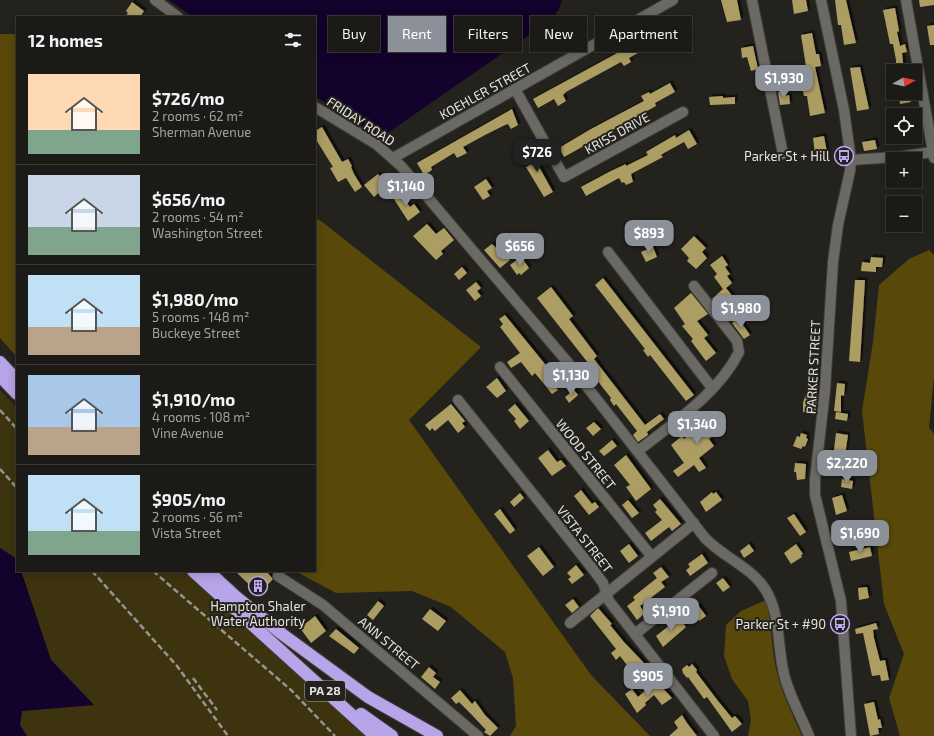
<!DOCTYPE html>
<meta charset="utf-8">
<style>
:root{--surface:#1b1a16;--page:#24231f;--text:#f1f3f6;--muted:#a0a1a1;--line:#393835;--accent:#8c9099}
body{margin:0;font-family:"Exo 2",sans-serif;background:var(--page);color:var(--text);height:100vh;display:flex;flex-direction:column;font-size:15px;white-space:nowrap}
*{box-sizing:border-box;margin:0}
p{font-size:13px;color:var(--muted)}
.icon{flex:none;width:22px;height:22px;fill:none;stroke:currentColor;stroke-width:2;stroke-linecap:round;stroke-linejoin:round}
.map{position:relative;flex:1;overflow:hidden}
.sheet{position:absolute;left:16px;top:16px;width:300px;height:556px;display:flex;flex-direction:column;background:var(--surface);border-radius:0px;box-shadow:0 2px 10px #0003,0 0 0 1px var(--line)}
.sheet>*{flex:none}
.hud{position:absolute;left:328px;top:16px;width:380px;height:36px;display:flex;gap:8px}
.needle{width:26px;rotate:82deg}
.fabs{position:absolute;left:886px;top:64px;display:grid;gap:8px}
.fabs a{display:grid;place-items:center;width:36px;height:36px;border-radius:0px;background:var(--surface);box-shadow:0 2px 10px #0003,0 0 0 1px var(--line);font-size:20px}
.price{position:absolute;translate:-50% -34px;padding:0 9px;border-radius:8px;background:var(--accent);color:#fff;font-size:13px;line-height:26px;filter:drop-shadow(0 1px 2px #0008)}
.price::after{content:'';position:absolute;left:50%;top:24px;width:12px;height:9px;margin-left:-6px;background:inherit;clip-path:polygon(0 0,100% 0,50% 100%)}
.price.current{background:#222;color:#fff}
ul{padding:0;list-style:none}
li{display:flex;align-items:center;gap:12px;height:100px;padding:0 12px}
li+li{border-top:1px solid var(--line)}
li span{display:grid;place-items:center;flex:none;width:112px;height:80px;border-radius:0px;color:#555}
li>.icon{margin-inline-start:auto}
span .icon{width:48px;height:48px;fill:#fffc;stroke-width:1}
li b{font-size:17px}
h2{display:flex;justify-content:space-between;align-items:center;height:48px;padding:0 12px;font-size:17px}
.tag{padding:0 14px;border-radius:0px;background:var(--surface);box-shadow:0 2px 10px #0003,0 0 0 1px var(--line);font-size:14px;line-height:36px}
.tag.current{background:var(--accent);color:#fff}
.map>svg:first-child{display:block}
.green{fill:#3d330e}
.forest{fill:#58490b}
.water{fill:#13022b}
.building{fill:#ac9d63;filter:url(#shadow)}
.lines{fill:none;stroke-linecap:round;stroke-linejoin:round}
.minor-casing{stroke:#41403b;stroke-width:12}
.highway-casing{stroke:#41403b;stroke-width:14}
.minor{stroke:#6a6963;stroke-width:10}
.highway{stroke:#b8a4e9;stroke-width:12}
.rail{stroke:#979591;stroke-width:2.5;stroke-dasharray:6 3;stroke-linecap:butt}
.labels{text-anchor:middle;stroke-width:4;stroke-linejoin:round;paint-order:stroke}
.shield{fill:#24221d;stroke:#aaa9a5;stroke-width:1}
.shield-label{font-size:12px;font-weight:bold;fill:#e4e3df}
.street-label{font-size:13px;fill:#e4e3df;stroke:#24221d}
.poi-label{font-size:13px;fill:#e4e3df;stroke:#24221d;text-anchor:end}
</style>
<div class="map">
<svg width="934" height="736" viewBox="0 0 934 736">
<defs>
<filter id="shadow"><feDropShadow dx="2.5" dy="-2.5" stdDeviation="0" flood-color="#0009"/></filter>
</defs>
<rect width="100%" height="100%" fill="#24221d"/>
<path class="green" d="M0,390L17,408V560L0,548Z
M21,571H183L365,736H27L20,725L22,711L93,704L51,660Z"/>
<path class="forest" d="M0,34H17V357L0,338Z
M315,218L321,221L481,347L409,420L591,675L650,736H510L516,726L513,678L505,652L451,607L412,591L336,593L295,571H315Z
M929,250L934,255V376L929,428L934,434V736H900L889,698L904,654L884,604L862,411L873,342L879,285L909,259Z
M766,600C771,620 771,638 774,658C778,686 791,711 802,736H748L751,720L748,701L732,679L724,656L726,625L741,611Z"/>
<path class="water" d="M169,0H562L559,9L552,19L389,132L377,135L315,96V17H193Z
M0,548L17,559V571H21L51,660L94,705L22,711L20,725L27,736H0Z"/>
<path class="building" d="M721,0H737L741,20L727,22Z
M792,0H806L808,11L794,14Z
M835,0H846L856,43L844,45L841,25H838Z
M919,0H934V5L920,7Z
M132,2L144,11L140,17H125L128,13L126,11Z
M895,8L899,31L897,32L900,46L905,44L907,52L902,53L904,71H896V60L893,44H890L883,10Z
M672,23L678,36L664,44L657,30Z
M934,25V45H930L927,26Z
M812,33L816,54H819L821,66L815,67L825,113L810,116L807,96H804L802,87L807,86L806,80L808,79L801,35Z
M645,38L650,46L629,58L631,62L624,66L621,62L566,92L563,95L566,101L558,106L554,99L538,108L533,99Z
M753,46L758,69L751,71L747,57L742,58L741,48Z
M860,67L869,109L857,111L850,68Z
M670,83L675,92L655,103L656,106L564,157L559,148L591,129L644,101L641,96L649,92L650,94Z
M784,91L785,96L789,95L790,104L780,105L778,92Z
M910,95L911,102L900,104L899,97Z
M723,96V98L735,97V104L710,105L709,97Z
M512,109L518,125L511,129L508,124L505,125L485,135L463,147L467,153L457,158L454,153L431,167L432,170L424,175L417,163Z
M322,127L342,162L348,159L352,166L351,167L354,174L362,187L355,192L346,178L338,182L330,168L333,167L315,138V131Z
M689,130L697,144L688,149L684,142L664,153L661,155L663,157L631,174L633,182L626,185L624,182L622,183L619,178L586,196L581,187L609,172L626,164V166L648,155L646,152L675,135L676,138Z
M824,136L827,152L815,154L813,138Z
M875,140L877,149L864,151L862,142Z
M528,147L553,192L544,197L526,167L529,166L521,152Z
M378,174L383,181L378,185L382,190L374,197L364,185Z
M486,179L492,188L487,191L490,196L483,200L474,187Z
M398,191L410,207L414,204L420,212L408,221L392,196Z
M427,224L436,234L444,228L454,240L441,251L443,254L436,260L413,236Z
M694,236L706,248L702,252L707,258L696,269L687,261L689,258L681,249Z
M492,244L510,260L500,268L484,250Z
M653,247L657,257L646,262L641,252Z
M722,256L728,265L725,267L730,274L727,276L732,283L726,288L743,309L735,316L723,302L718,306L712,299L723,289L714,277L717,274L710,265Z
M521,257L529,268L521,275L519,273L517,275L510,265Z
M871,257L883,258L882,267H876V272L861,271L862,262L870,263Z
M462,267L467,273L459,280L454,274Z
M603,278L694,395L686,401L650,355L648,357L643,350L645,349L595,285Z
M855,280H865L860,362L849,361Z
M476,282L481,288L477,291L481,296L475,301L466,290Z
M551,287L573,316L569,319L597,356L594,359L645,425L660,414L664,419L647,432L648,435L638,442L633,435L637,431L616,404L614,406L610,400L611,398L589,370L592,368L537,298Z
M691,293L708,314L697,321L708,335L704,338L716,353L706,361L691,341L693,339L682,326L685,324L674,308Z
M505,315L558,380L553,384L558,390L552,394L535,373L532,376L521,362L511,368L507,362L520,353L500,327L503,324L499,319Z
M738,318L750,335L744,339L732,323Z
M497,378L506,391L497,398L486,387Z
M811,378L819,379L815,415L803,412V403L808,387H810Z
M837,383L845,384L844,396L841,395V412L834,411Z
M574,390L578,395L569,403L565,397Z
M451,404L465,421L462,423L465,427L458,433L448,420L435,431L432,428L430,431L425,425Z
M515,404L529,421L520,429L514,421L516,419L508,410Z
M836,412L848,414L847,421L835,419Z
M719,413L725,421L720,425L722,428L709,439L714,446L699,458L706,468L699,472L694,465L678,477L673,471L684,463L671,445L682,436L684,439L712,416L713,417Z
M594,422L601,429L593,436L586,428Z
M801,433L807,435L806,438L808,439L805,447L803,446L801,449L793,446L797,436L800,437Z
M836,433L848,435L842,476L825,474L829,450H834Z
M612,440L617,446L604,456L599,451Z
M548,450L557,462L561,460L566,466L552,476L538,458Z
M626,455L651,489L636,501L626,487L630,485L614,465Z
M795,463L806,464L805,479L797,480L796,472H794Z
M842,479L853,481L852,489L841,487Z
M581,490L592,504L595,502L599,507L589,515L574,496Z
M712,492L713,494L716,492L722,500L706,512L700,502Z
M520,493L524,498L514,507L510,502Z
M842,495L847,511L836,515L832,498Z
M660,499L681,524L672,531L669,527L651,541L645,533L662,520L655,512L657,510L653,505Z
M628,500L639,513L632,518L622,505Z
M500,509L515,530L510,534L494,514Z
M794,514L806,532L800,536L787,518Z
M851,526L855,527L858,534L844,540L841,529Z
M629,544L638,556L629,563L620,551Z
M749,544L754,551L744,558L740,551Z
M796,544L803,554L801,555L802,557L791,564L784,553Z
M539,547L554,567L543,576L527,556Z
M870,547L872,556L851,561L849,552Z
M702,554L708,563L690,576L686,570L690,567L688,564Z
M576,565L584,575L572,584L568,579L571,577L567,573Z
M661,567L669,577L661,582L665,587L640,606L645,613L637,620L627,606L635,600L633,597L657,578L653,573Z
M235,571H266L273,579L259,594Z
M723,578L730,587L723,592L716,583Z
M867,587L869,598L859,600L858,588Z
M573,599L579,607L572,613L565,605Z
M378,601L384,606L373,620L367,615Z
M698,605L706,616L699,621L691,609Z
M598,608L612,624L610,625L624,642L645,664L633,673L620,656L616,660L611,653L616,649L590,616Z
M430,609L446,621L438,631L422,619Z
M315,616L326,631L311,643L300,628Z
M679,618L686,627L663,647L656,636Z
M876,623L878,629L873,630L874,638L880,661L885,660L889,680L881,681L880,675L872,676L863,633L856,634L855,629Z
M336,629L359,648L354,654L329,636Z
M692,664L697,670L696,672L718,701L732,718L735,716L742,724L732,732L707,697L704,699L688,677L687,678L683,673L682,669L687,665L689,667Z
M429,667L436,673L433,677L440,682L435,689L421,677Z
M656,681L672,698L662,705L654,695L645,703L646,705L637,713L625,694L632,689L638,697Z
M460,690L472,704L475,701L485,715L498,728L490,736L484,732L486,730L472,715L459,702L456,704L451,698Z
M874,702L878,720L880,719L882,728H878L879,734L870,736L864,704Z
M682,715L687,723L697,736H669L678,728L674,722Z"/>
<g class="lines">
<g class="minor-casing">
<path id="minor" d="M155,0L178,17
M752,0L783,154
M821,0L844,110L851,160L850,171L838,225L833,262L825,390L815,479V495L841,601L851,736
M906,0L934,158
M515,89L564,177L683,112
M315,107L376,144L401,166L570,365L705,538C723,557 751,567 765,589C781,614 777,646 784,674C789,696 801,715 809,736
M393,158L673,0
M851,160L897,157L932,152
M608,252L712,388
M500,367L652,557
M458,400L592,568L603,583L609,601L714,736
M638,451C672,424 719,393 739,352L737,341L694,286
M278,576L323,605L478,736
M570,623L694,523
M635,634L712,573"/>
</g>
<g class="highway-casing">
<path id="highway" d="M0,362L17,380
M0,376L17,394
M193,571L375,736
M208,571L235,596L282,634L368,697L437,736
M361,714L392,736"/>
</g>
<use href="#minor" class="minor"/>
<use href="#highway" class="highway"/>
<path class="rail" d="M0,410L17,429
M0,469L17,488
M92,571L177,666L228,736
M153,571L291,690L335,736
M193,678L217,710"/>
</g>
<defs>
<g id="bus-ring" transform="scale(1)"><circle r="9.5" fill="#24221d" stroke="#bfa9f4" stroke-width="1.5"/><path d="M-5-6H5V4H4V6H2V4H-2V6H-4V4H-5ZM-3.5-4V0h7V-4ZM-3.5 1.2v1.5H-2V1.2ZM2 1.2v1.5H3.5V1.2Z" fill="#bfa9f4"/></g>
<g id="building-ring" transform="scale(1)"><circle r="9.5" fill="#24221d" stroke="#bfa9f4" stroke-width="1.5"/><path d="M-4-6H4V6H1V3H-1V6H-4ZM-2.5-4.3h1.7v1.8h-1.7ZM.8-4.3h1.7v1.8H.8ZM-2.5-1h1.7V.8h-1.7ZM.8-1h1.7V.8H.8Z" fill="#bfa9f4"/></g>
</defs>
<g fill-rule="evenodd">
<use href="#bus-ring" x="844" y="156"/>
<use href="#building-ring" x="258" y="586"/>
<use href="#bus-ring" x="840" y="624"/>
</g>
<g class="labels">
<rect class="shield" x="305" y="681" width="40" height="20" rx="3"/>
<g class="shield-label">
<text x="325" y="695">PA 28</text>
</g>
<g class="street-label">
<text transform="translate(485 91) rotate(-29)" y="5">KOEHLER STREET</text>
<text transform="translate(361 121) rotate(33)" y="5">FRIDAY ROAD</text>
<text transform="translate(617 133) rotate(-29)" y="5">KRISS DRIVE</text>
<text transform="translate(813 367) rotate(-87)" y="5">PARKER STREET</text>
<text transform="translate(586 454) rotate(51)" y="5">WOOD STREET</text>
<text transform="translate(585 539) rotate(52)" y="5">VISTA STREET</text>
<text transform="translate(389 643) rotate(40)" y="5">ANN STREET</text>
</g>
<g class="poi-label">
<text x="830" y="161">Parker St + Hill</text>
<text x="258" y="611" text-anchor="middle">Hampton Shaler<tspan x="258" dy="15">Water Authority</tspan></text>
<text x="826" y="629">Parker St + #90</text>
</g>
</g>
</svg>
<div class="fabs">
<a><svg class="needle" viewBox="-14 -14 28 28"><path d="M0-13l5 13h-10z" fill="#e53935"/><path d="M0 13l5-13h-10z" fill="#a0a1a1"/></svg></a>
<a><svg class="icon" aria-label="locate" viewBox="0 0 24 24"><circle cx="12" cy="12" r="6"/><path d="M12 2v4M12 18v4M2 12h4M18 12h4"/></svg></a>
<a>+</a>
<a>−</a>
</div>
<b class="price" style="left:784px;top:99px">$1,930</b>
<b class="price current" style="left:537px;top:173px">$726</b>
<b class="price" style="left:406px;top:207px">$1,140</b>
<b class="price" style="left:649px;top:254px">$893</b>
<b class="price" style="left:520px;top:267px">$656</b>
<b class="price" style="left:741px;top:329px">$1,980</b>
<b class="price" style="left:571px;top:396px">$1,130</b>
<b class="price" style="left:697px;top:445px">$1,340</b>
<b class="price" style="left:847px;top:484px">$2,220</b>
<b class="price" style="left:860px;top:554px">$1,690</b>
<b class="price" style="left:671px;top:632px">$1,910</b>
<b class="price" style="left:648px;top:697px">$905</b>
<div class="hud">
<a class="tag">Buy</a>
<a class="tag current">Rent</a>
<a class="tag">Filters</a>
<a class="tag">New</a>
<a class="tag">Apartment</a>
</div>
<section class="sheet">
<h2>12 homes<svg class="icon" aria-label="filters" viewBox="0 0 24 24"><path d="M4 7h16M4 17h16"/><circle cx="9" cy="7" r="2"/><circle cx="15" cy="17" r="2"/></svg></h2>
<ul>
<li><span style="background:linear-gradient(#ffd9b3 70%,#7fa58c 0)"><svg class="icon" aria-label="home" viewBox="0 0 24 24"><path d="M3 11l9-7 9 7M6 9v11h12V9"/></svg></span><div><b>$726/mo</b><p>2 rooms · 62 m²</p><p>Sherman Avenue</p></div></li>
<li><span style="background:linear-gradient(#c9d6e8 65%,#7fa58c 0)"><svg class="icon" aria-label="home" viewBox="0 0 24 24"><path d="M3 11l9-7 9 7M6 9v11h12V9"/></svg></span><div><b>$656/mo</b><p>2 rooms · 54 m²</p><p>Washington Street</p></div></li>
<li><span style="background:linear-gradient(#bfe0f5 65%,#b9a48a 0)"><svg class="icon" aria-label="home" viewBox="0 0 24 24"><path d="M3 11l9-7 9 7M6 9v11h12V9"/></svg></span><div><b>$1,980/mo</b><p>5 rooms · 148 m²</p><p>Buckeye Street</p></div></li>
<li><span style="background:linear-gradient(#a9c7e8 65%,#b9a48a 0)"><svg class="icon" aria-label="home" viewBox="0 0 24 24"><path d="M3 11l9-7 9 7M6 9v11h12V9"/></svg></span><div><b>$1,910/mo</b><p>4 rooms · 108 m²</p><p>Vine Avenue</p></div></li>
<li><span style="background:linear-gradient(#bfe0f5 70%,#7fa58c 0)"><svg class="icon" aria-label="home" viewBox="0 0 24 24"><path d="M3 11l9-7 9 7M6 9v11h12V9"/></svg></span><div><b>$905/mo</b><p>2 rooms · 56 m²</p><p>Vista Street</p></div></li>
</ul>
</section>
</div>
